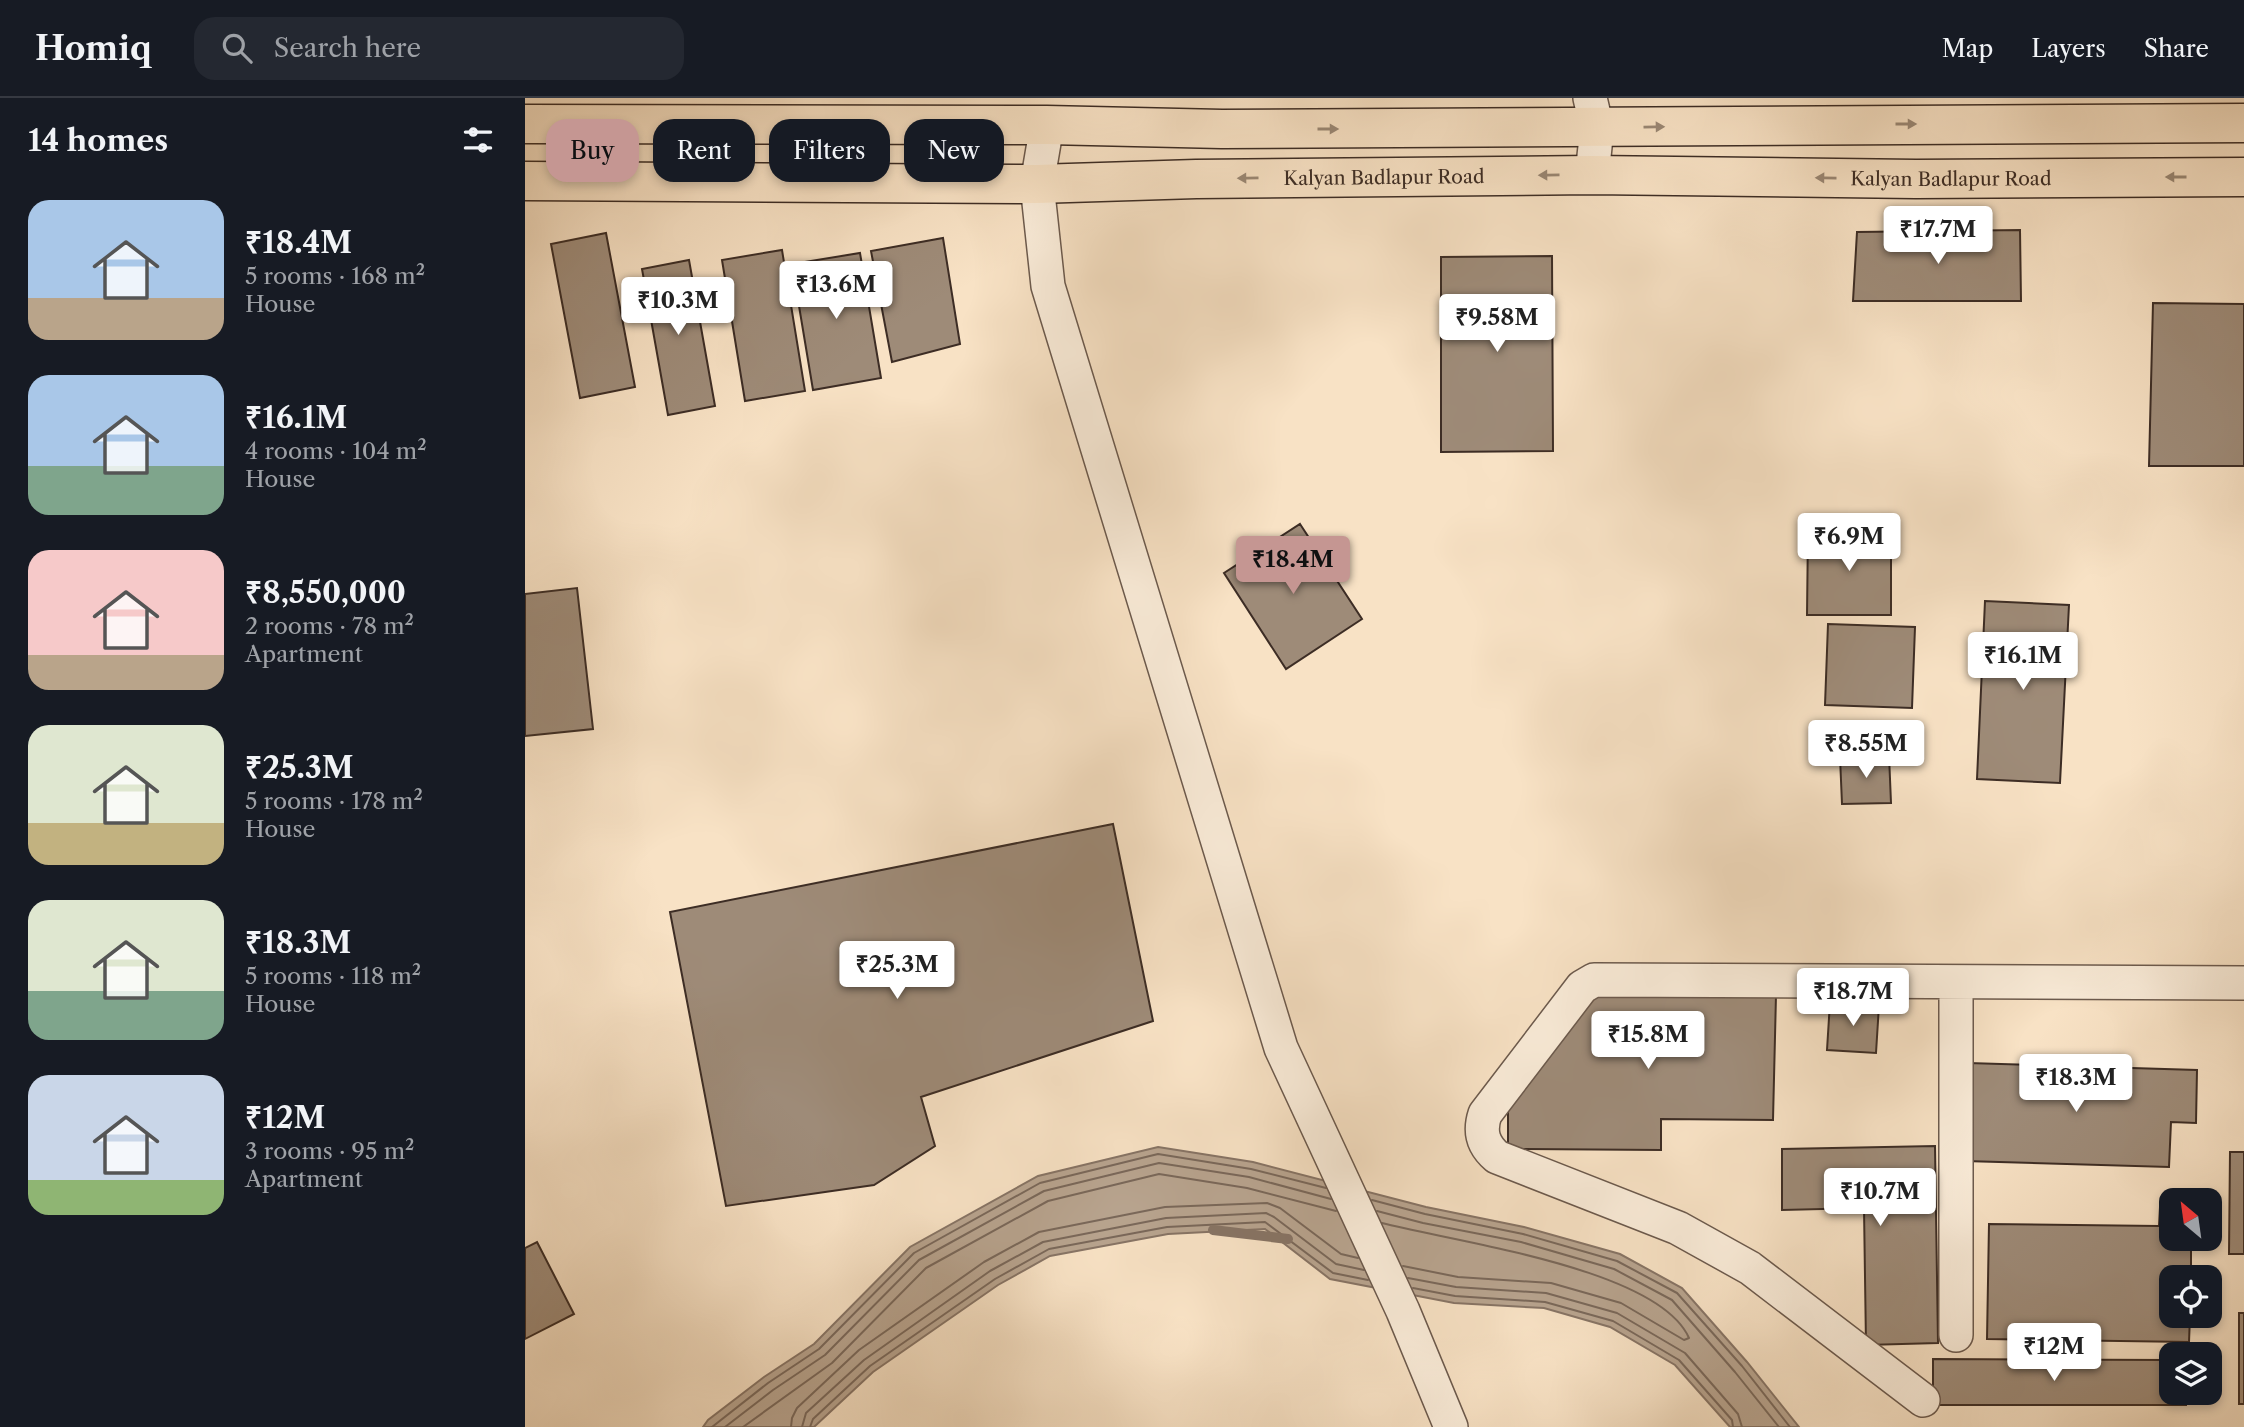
<!DOCTYPE html>
<meta charset="utf-8">
<style>
:root{--surface:#171b24;--page:#242831;--text:#f1f3f6;--muted:#9ea1a6;--line:#363941;--accent:#c59692}
body{margin:0;font-family:"Libre Caslon Text",serif;background:var(--page);color:var(--text);height:100vh;display:flex;flex-direction:column;font-size:26px;white-space:nowrap}
*{box-sizing:border-box;margin:0}
p{font-size:23px;color:var(--muted)}
.icon{flex:none;width:38px;height:38px;fill:none;stroke:currentColor;stroke-width:2;stroke-linecap:round;stroke-linejoin:round}
.map{position:relative;flex:1;overflow:hidden}
.details{display:flex;flex-direction:column;background:var(--surface);width:525px}
.details>*{flex:none}
.top-card{position:absolute;left:21px;top:21px;width:665px;height:63px;display:flex;gap:14px}
.needle{width:46px;rotate:331deg}
.fabs{position:absolute;left:1634px;top:1090px;display:grid;gap:14px}
.fabs a{display:grid;place-items:center;width:63px;height:63px;border-radius:14px;background:var(--surface);box-shadow:0 4px 10px #0003;font-size:35px}
.price{position:absolute;translate:-50% -60px;padding:0 16px;border-radius:7px;background:#fff;color:#222;font-size:23px;line-height:46px;filter:drop-shadow(0 2px 4px #0008)}
.price::after{content:'';position:absolute;left:50%;top:42px;width:21px;height:16px;margin-left:-10px;background:inherit;clip-path:polygon(0 0,100% 0,50% 100%)}
.price.on{background:var(--accent);color:#111}
ul{padding:0;list-style:none}
li{display:flex;align-items:center;gap:21px;height:175px;padding:0 28px}
li span{display:grid;place-items:center;flex:none;width:196px;height:140px;border-radius:21px;color:#555}
li>.icon{margin-inline-start:auto}
span .icon{width:84px;height:84px;fill:#fffc;stroke-width:1}
li b{font-size:30px}
h2{display:flex;justify-content:space-between;align-items:center;height:84px;padding:0 28px;font-size:30px}
.chip{padding:0 24px;border-radius:21px;background:var(--surface);box-shadow:0 4px 10px #0003;font-size:24px;line-height:63px}
.chip.on{background:var(--accent);color:#111}
header{display:flex;align-items:center;gap:42px;box-sizing:border-box;height:98px;padding:0 35px;background:var(--surface);border-bottom:2px solid var(--line)}
header strong{font-size:33px}
nav{display:flex;gap:38px;margin-inline-start:auto;font-size:24px}
.search{width:490px;height:63px;background:var(--page);display:flex;align-items:center;gap:18px;box-sizing:border-box;padding:0 24px;border-radius:21px;color:var(--muted);font-size:26px}
main{display:flex;flex:1;min-height:0}
.map>svg:first-child{display:block}
.water{fill:#b8a48f;stroke:#877465;stroke-width:2}
.lines{fill:none;stroke-linecap:round;stroke-linejoin:round}
.shore{stroke:#7a685a;stroke-width:2}
.stream{stroke:#877465;stroke-width:10}
.building{fill:#9e8b78;stroke:#3d2d25;stroke-width:2}
.minor-casing{stroke:#6c5a4d;stroke-width:36}
.major-casing{stroke:#3d2d25;stroke-width:41}
.minor{stroke:#faecd9;stroke-width:33}
.major{stroke:#f8e2c5;stroke-width:38}
.oneway{fill:#9a8875}
.labels{text-anchor:middle;stroke-width:6;stroke-linejoin:round;paint-order:stroke}
.street-label{font-size:19px;fill:#3d2d25;stroke:#faecd9}
</style>
<header>
<strong>Homiq</strong>
<div class="search"><svg class="icon" aria-label="search" viewBox="0 0 24 24"><circle cx="10" cy="10" r="6"/><path d="M15 15l6 6"/></svg>Search here</div>
<nav><a>Map</a><a>Layers</a><a>Share</a></nav>
</header>
<main>
<section class="details">
<h2>14 homes<svg class="icon" aria-label="filters" viewBox="0 0 24 24"><path d="M4 7h16M4 17h16"/><circle cx="9" cy="7" r="2"/><circle cx="15" cy="17" r="2"/></svg></h2>
<ul>
<li><span style="background:linear-gradient(#a9c7e8 70%,#b9a48a 0)"><svg class="icon" aria-label="home" viewBox="0 0 24 24"><path d="M3 11l9-7 9 7M6 9v11h12V9"/></svg></span><div><b>₹18.4M</b><p>5 rooms · 168 m²</p><p>House</p></div></li>
<li><span style="background:linear-gradient(#a9c7e8 65%,#7fa58c 0)"><svg class="icon" aria-label="home" viewBox="0 0 24 24"><path d="M3 11l9-7 9 7M6 9v11h12V9"/></svg></span><div><b>₹16.1M</b><p>4 rooms · 104 m²</p><p>House</p></div></li>
<li><span style="background:linear-gradient(#f6c9c9 75%,#b9a48a 0)"><svg class="icon" aria-label="home" viewBox="0 0 24 24"><path d="M3 11l9-7 9 7M6 9v11h12V9"/></svg></span><div><b>₹8,550,000</b><p>2 rooms · 78 m²</p><p>Apartment</p></div></li>
<li><span style="background:linear-gradient(#dfe7d0 70%,#c2b280 0)"><svg class="icon" aria-label="home" viewBox="0 0 24 24"><path d="M3 11l9-7 9 7M6 9v11h12V9"/></svg></span><div><b>₹25.3M</b><p>5 rooms · 178 m²</p><p>House</p></div></li>
<li><span style="background:linear-gradient(#dfe7d0 65%,#7fa58c 0)"><svg class="icon" aria-label="home" viewBox="0 0 24 24"><path d="M3 11l9-7 9 7M6 9v11h12V9"/></svg></span><div><b>₹18.3M</b><p>5 rooms · 118 m²</p><p>House</p></div></li>
<li><span style="background:linear-gradient(#c9d6e8 75%,#8fb573 0)"><svg class="icon" aria-label="home" viewBox="0 0 24 24"><path d="M3 11l9-7 9 7M6 9v11h12V9"/></svg></span><div><b>₹12M</b><p>3 rooms · 95 m²</p><p>Apartment</p></div></li>
</ul>
</section>
<div class="map">
<svg width="1719" height="1329" viewBox="0 0 1719 1329">
<rect width="100%" height="100%" fill="#f8e2c5"/>
<filter id="stains"><feTurbulence type="fractalNoise" baseFrequency=".00286" numOctaves="4"/><feColorMatrix values="0 0 0 0 .2 0 0 0 0 .09 0 0 0 0 .02 0 0 0 .5 -.17"/></filter>
<radialGradient id="worn" r=".72"><stop offset=".6" stop-color="#630" stop-opacity="0"/><stop offset="1" stop-color="#630" stop-opacity=".3"/></radialGradient>
<path class="water" d="M633,1049L728,1064L901,1109L999,1129L1095,1156L1157,1190L1222,1264L1274,1329H1205L1150,1267L1085,1229L1019,1210L929,1205L805,1181L740,1131L643,1136L525,1158L473,1187L348,1274L289,1329H178L183,1322L239,1279L289,1246L385,1149L513,1078Z"/>
<g class="lines">
<path class="shore" d="M847,1102L900,1116L998,1136L1092,1163L1152,1195L1217,1268L1265,1329
M852,1113L898,1125L996,1144L1089,1171L1147,1202L1210,1274L1254,1329
M857,1125C929,1144 1133,1170 1164,1240L1159,1242L1096,1205L1026,1185L933,1179L878,1168
M883,1180L931,1189L1021,1195L1092,1215L1160,1255L1213,1316L1217,1329
M888,1190L930,1198L1020,1204L1088,1223L1154,1262L1207,1322L1208,1329
M187,1329L243,1285L294,1251L389,1155L515,1085L633,1056L726,1071L801,1090
M200,1329L248,1292L300,1257L394,1162L519,1093L634,1065L724,1079L806,1101
M218,1329L307,1265L401,1170L523,1103L634,1076L722,1090L811,1113
M266,1329L267,1320L272,1310L334,1252L459,1164L514,1134L640,1109L742,1105L755,1110L816,1156L833,1160
M277,1329L281,1315L339,1262L465,1173L518,1144L641,1120L741,1115L749,1119L811,1166L839,1172
M285,1329L288,1321L345,1268L470,1181L524,1151L642,1129L740,1124L808,1175L843,1182"/>
<path class="stream" d="M688,1132L763,1141"/>
</g>
<path class="building" d="M1495,132L1496,203H1328L1332,134Z
M81,135L110,289L55,300L26,146Z
M418,140L435,246L367,264L346,153Z
M257,152L280,293L220,303L197,162Z
M335,155L356,280L288,292L267,166Z
M1027,158L1028,353L916,354V159Z
M164,162L190,308L143,317L117,171Z
M1628,205L1719,206V368H1624Z
M775,426L837,521L761,571L699,475Z
M1283,432H1366V517H1282Z
M52,490L68,631L0,638V496Z
M1460,503L1544,507L1535,685L1452,681Z
M1303,526L1390,529L1387,610L1300,607Z
M1364,657L1366,705L1317,706L1315,659Z
M588,726L628,923L396,999L410,1048L349,1087L201,1108L145,814Z
M1069,895L1251,897L1248,1022L1136,1021V1052L983,1051V1006Z
M1305,904L1354,907L1351,955L1302,952Z
M1443,965L1672,972L1671,1025L1646,1024L1644,1069L1440,1063Z
M1410,1048L1413,1245L1341,1247L1339,1110L1257,1112V1051Z
M1705,1054H1719V1156H1704Z
M1635,1109H1647V1141H1685V1110H1691V1143L1666,1142V1180H1647V1218H1665L1664,1244L1462,1241L1464,1126L1634,1128Z
M12,1144L49,1216L0,1241V1150Z
M1714,1215H1719V1306H1714Z
M1408,1261L1647,1262V1295H1661V1307H1408Z"/>
<g class="lines">
<g class="minor-casing">
<path id="minor" d="M1065,0L1072,30L1067,77
M522,27L512,86L523,188L756,950L878,1213L926,1329
M1431,884V1237
M1398,1302L1225,1170L1153,1130L972,1059C958,1047 954,1034 960,1016L1057,889L1069,882L1719,885"/>
</g>
<g class="major-casing">
<g id="major">
<path d="M0,26L522,27L697,31L1719,25"/>
<path id="s1" d="M0,83L512,86L671,81L1067,77L1391,81L1719,79"/>
</g>
</g>
<use href="#minor" class="minor"/>
<use href="#major" class="major"/>
</g>
<defs><path id="oneway-solid" d="M-6-.8H1V-3.2L6.5 0L1 3.2V.8H-6Z" transform="scale(1.75)"/></defs>
<g class="oneway">
<use href="#oneway-solid" transform="translate(1381 26)"/>
<use href="#oneway-solid" transform="translate(1129 29) rotate(-1)"/>
<use href="#oneway-solid" transform="translate(803 31)"/>
<use href="#oneway-solid" transform="translate(1024 77) rotate(179)"/>
<use href="#oneway-solid" transform="translate(1651 79) rotate(180)"/>
<use href="#oneway-solid" transform="translate(723 80) rotate(179)"/>
<use href="#oneway-solid" transform="translate(1301 80) rotate(-179)"/>
</g>
<g class="labels">
<g class="street-label">
<text dy="7" stroke="none"><textPath href="#s1" startOffset="859">Kalyan Badlapur Road</textPath></text>
<text dy="7" stroke="none"><textPath href="#s1" startOffset="1426">Kalyan Badlapur Road</textPath></text>
</g>
</g>
<rect width="100%" height="100%" filter="url(#stains)"/>
<rect width="100%" height="100%" fill="url(#worn)"/>
</svg>
<div class="fabs">
<a><svg class="needle" viewBox="-14 -14 28 28"><path d="M0-13l5 13h-10z" fill="#e53935"/><path d="M0 13l5-13h-10z" fill="#9ea1a6"/></svg></a>
<a><svg class="icon" aria-label="locate" viewBox="0 0 24 24"><circle cx="12" cy="12" r="6"/><path d="M12 2v4M12 18v4M2 12h4M18 12h4"/></svg></a>
<a><svg class="icon" aria-label="layers" viewBox="0 0 24 24"><path d="M12 4l9 5-9 5-9-5zM3 14l9 5 9-5"/></svg></a>
</div>
<b class="price" style="left:1413px;top:168px">₹17.7M</b>
<b class="price" style="left:311px;top:223px">₹13.6M</b>
<b class="price" style="left:153px;top:239px">₹10.3M</b>
<b class="price" style="left:972px;top:256px">₹9.58M</b>
<b class="price" style="left:1324px;top:475px">₹6.9M</b>
<b class="price on" style="left:768px;top:498px">₹18.4M</b>
<b class="price" style="left:1498px;top:594px">₹16.1M</b>
<b class="price" style="left:1341px;top:682px">₹8.55M</b>
<b class="price" style="left:372px;top:903px">₹25.3M</b>
<b class="price" style="left:1328px;top:930px">₹18.7M</b>
<b class="price" style="left:1123px;top:973px">₹15.8M</b>
<b class="price" style="left:1551px;top:1016px">₹18.3M</b>
<b class="price" style="left:1355px;top:1130px">₹10.7M</b>
<b class="price" style="left:1529px;top:1285px">₹12M</b>
<div class="top-card">
<a class="chip on">Buy</a>
<a class="chip">Rent</a>
<a class="chip">Filters</a>
<a class="chip">New</a>
</div>
</div>
</main>
